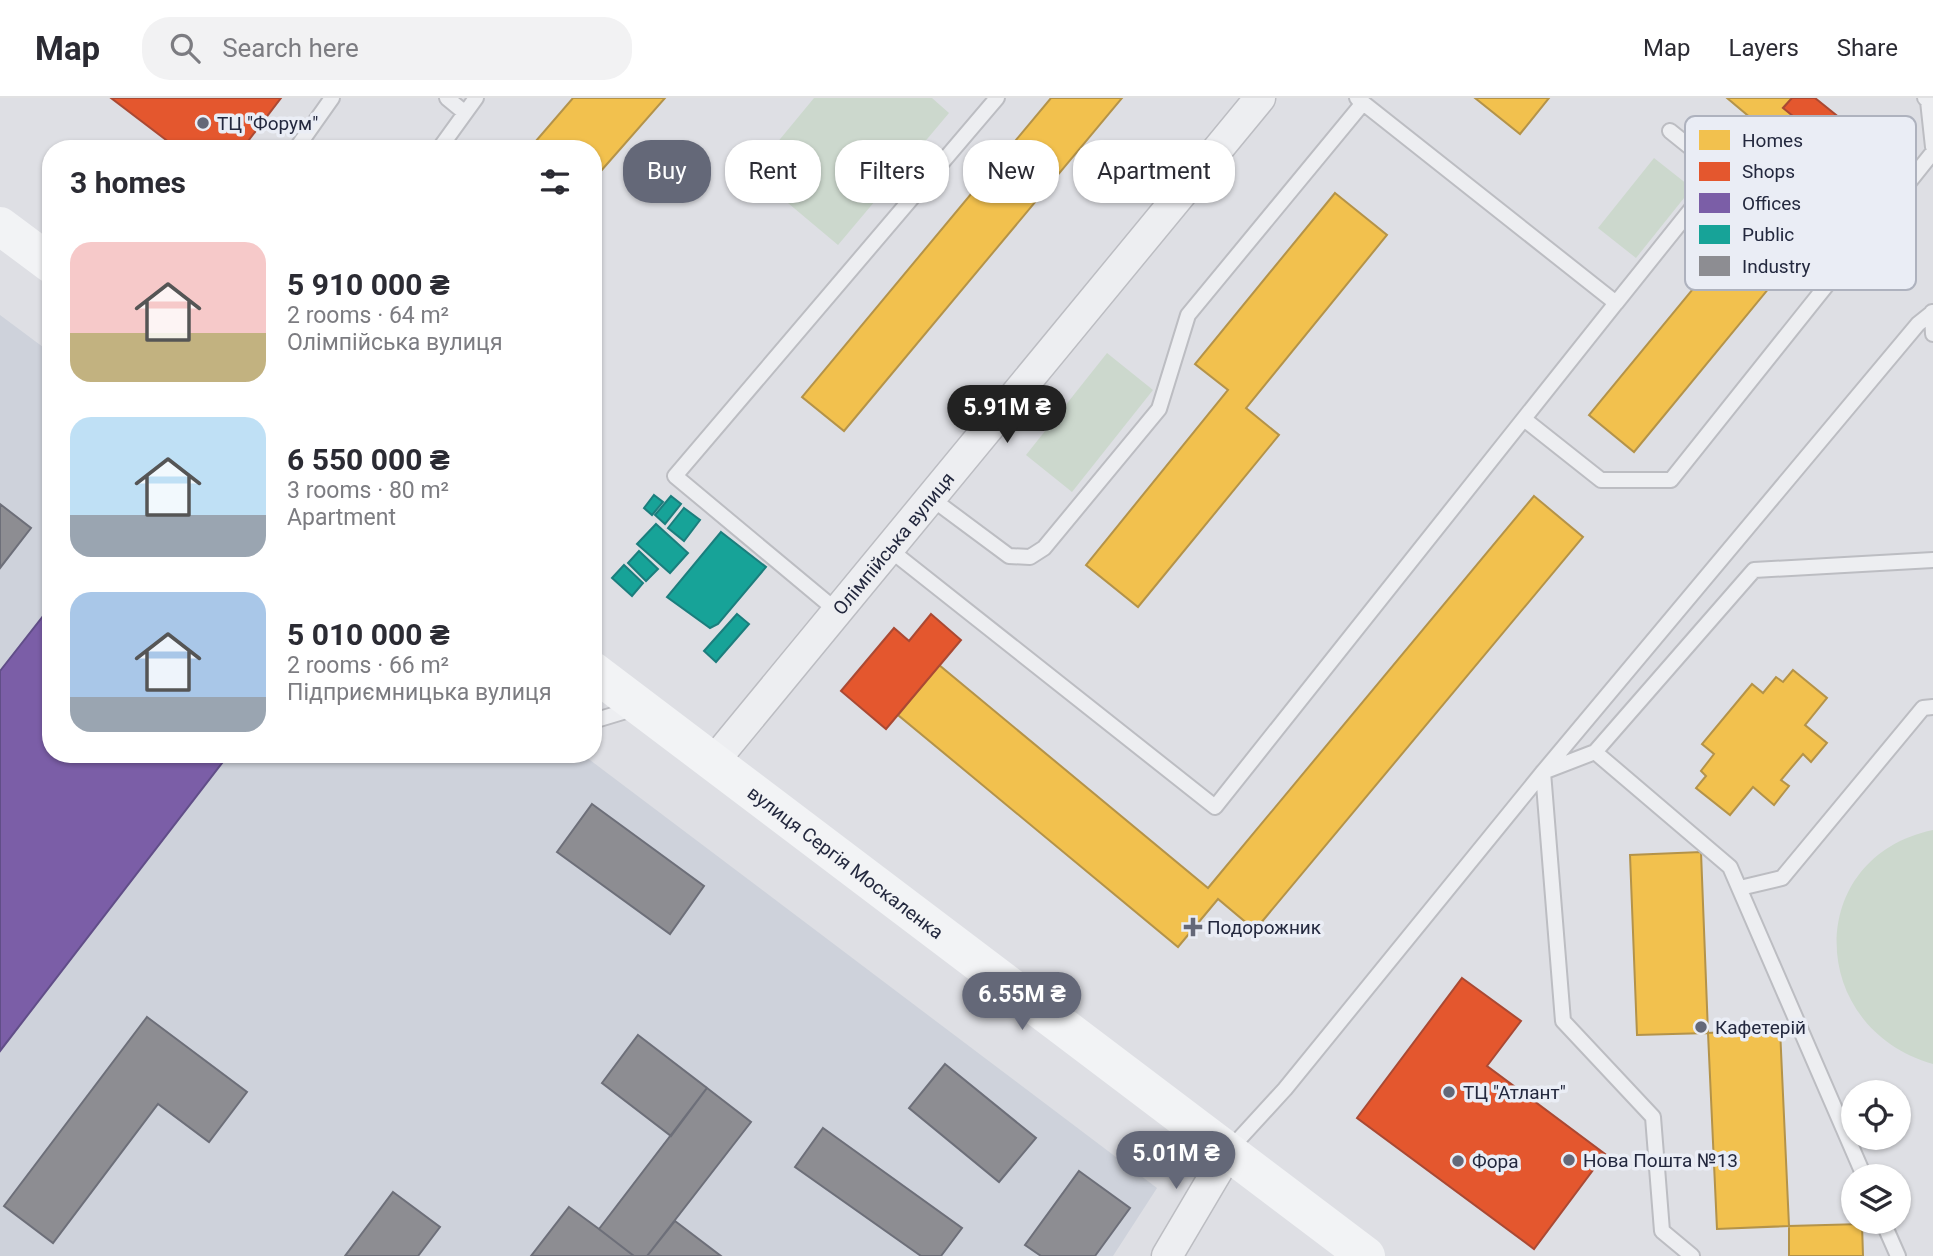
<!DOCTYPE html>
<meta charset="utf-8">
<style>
:root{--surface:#fff;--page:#f2f2f3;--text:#2b2b33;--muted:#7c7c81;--line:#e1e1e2;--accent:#646878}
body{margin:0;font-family:Roboto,sans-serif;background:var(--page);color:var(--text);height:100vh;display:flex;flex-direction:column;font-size:26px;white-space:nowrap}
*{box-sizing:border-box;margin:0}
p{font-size:23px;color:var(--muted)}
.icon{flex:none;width:38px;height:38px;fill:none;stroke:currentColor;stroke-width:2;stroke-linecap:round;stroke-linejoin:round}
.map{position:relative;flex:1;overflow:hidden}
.side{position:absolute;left:42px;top:42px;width:560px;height:623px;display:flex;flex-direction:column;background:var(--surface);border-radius:28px;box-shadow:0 2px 5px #0004}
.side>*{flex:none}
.top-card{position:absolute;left:623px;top:42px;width:665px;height:63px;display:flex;gap:14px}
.fabs{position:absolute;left:1841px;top:982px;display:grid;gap:14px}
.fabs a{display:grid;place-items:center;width:70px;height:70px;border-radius:50%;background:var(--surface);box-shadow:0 2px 5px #0004;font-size:35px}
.price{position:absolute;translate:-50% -60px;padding:0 16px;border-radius:24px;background:var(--accent);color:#fff;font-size:23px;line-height:46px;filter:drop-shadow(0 2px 4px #0008)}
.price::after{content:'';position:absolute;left:50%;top:42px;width:21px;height:16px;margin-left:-10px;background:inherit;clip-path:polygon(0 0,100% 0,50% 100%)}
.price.on{background:#222;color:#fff}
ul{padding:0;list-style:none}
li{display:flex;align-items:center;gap:21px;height:175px;padding:0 28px}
li span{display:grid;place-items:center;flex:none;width:196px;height:140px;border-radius:21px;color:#555}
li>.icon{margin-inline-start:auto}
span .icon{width:84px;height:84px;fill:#fffc;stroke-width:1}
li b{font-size:30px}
h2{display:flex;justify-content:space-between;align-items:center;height:84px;padding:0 28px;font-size:30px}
.chip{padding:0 24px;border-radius:28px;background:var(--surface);box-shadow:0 2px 5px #0004;font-size:24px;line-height:63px}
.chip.on{background:var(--accent);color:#fff}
header{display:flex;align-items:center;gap:42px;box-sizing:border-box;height:98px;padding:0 35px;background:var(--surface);border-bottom:2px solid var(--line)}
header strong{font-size:33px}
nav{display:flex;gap:38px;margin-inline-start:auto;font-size:24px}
.search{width:490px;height:63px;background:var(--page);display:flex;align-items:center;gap:18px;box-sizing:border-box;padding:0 24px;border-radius:28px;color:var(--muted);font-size:26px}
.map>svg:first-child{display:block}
.built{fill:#ced2db}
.green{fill:#ccd8cd}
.homes{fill:#f2c14e;stroke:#b49349;stroke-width:2}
.shops{fill:#e4572e;stroke:#aa4933;stroke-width:2}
.offices{fill:#7b5ea7;stroke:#614e88;stroke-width:2}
.public{fill:#17a398;stroke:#1b7e7d;stroke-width:2}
.industry{fill:#8d8d92;stroke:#6d6f79;stroke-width:2}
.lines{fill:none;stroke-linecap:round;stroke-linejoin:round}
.lane-casing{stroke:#bcbdc2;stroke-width:18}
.street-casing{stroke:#bcbdc2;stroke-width:33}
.lane{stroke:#edeef1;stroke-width:14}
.street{stroke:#edeef1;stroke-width:30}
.secondary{stroke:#f2f3f5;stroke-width:38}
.poi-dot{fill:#646878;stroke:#eaedf5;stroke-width:2.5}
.labels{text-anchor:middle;stroke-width:7;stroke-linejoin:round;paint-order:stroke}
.poi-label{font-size:19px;fill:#23283e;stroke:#eaedf5;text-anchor:start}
.street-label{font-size:19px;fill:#23283e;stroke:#eaedf5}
.key{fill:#eaedf5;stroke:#aeb2be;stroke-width:2}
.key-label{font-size:19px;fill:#23283e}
</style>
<header>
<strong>Map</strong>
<div class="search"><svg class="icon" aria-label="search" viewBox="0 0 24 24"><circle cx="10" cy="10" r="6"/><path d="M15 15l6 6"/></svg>Search here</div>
<nav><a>Map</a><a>Layers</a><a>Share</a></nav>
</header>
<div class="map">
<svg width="1933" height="1158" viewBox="0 0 1933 1158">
<rect width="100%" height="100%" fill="#dedfe4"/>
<path class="built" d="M0,217L51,255V656H582L1157,1090L1113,1158H0Z"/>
<path class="green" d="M814,0H932L949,15L838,147L752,75Z
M1654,60L1692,90L1636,160L1598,130Z
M1107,255L1153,292L1072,394L1026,357Z
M1933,732V966C1806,930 1803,759 1933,732Z"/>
<path class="homes" d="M573,0H665L593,82V51H529Z
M1051,0H1122L844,333L802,299Z
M1475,0H1549L1520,36Z
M1727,0H1792L1783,10L1856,69L1785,155L1793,161L1634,354L1589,317L1749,123L1740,115L1773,75L1747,54L1765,32Z
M1335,95L1387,137L1246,310L1279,337L1138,509L1086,467L1228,292L1195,266Z
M1534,398L1583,439L1255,832L1218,801L1178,849L898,617L939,567L1208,790Z
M1793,572L1827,600L1805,627L1827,645L1811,664L1803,656L1781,682L1789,688L1774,707L1753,689L1730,717L1696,690L1706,678L1701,673L1714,656L1702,646L1752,586L1763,595L1776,579L1783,584Z
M1701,754L1708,935L1637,937L1630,757Z
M1780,931L1789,1128L1717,1131L1708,935Z
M1862,1126L1863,1158H1789V1128Z"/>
<path class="shops" d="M111,0H281L242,51H178Z
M1792,0H1815L1882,54L1793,161L1785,155L1856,69L1783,10Z
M931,516L961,542L886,631L841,593L894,530L909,543Z
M1462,880L1521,923L1487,968L1605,1056L1534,1151L1357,1020Z"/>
<path class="offices" d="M51,508V656H229L0,953V573Z"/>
<path class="public" d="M654,397L663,404L652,417L644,410Z
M671,398L681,406L665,426L655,417Z
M684,410L700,422L684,443L668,430Z
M656,426L688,455L670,475L637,446Z
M721,434L766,469L718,526L710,530L667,499Z
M639,453L658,471L646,483L628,465Z
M624,467L643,485L632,498L612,480Z
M737,516L749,526L716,564L704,553Z"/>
<path class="industry" d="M0,406L31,430L0,470Z
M592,706L704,788L670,836L557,754Z
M147,919L247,994L209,1044L158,1006L53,1145L4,1108Z
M638,937L707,990L671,1038L602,985Z
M945,966L1036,1040L999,1084L909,1010Z
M707,990L751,1024L647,1158H634L599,1131Z
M823,1030L962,1130L941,1158H921L795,1069Z
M1079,1073L1130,1110L1095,1158H1041L1025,1147Z
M393,1094L440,1129L418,1158H345Z
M569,1109L599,1131L634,1158H531Z
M675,1123L721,1158H647Z"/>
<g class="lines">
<g class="lane-casing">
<path id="lane" d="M447,0L464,14
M1357,0L1616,205L1721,74L1670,33
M1925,0L1928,3L1933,49
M442,47L476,0
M296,51L332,0
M1932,214L1933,236
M1524,321L1601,382H1671L1933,54
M931,400L1009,458L1030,459L1044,450L1159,311L1188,217L1363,5
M889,451L1215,709L1616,205
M837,513L675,378L997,0
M593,623L636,610
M1595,654L1730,769L1864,1078
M1740,790L1782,780L1923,610L1933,609
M1230,1051L1285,991L1543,674L1918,226L1933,214
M1883,1124L1898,1158
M1692,1158L1662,1133L1653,1019L1563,923L1543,674L1595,654L1754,472L1933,462"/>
</g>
<g class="street-casing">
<g id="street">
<path id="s1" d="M714,663L1260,0"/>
<path d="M1167,1158L1229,1053"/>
</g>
</g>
<use href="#lane" class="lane"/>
<use href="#street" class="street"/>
<g class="secondary">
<path d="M0,128L51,166"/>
<path id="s2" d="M593,573L1366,1158"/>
</g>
</g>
<g class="poi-dot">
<circle cx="203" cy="25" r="7"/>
<path d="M1189.5 818.5h7v7h7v7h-7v7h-7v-7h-7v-7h7z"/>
<circle cx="1701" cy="929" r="7"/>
<circle cx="1449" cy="994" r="7"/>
<circle cx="1569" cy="1062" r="7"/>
<circle cx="1458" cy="1063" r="7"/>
</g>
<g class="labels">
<g class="poi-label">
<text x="217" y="32">ТЦ "Форум"</text>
<text x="1207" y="836">Подорожник</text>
<text x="1715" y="936">Кафетерій</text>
<text x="1463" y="1001">ТЦ "Атлант"</text>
<text x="1583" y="1069">Нова Пошта №13</text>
<text x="1472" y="1070">Фора</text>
</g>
<g class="street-label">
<text dy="7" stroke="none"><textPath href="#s1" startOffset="282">Олімпійська вулиця</textPath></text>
<text dy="7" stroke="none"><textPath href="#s2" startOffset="317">вулиця Сергія Москаленка</textPath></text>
</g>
</g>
<rect x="1685" y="18" width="231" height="174" rx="10" class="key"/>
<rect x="1699" y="32" width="31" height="20" fill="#f2c14e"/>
<rect x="1699" y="64" width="31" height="19" fill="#e4572e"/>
<rect x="1699" y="95" width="31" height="20" fill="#7b5ea7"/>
<rect x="1699" y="127" width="31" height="19" fill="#17a398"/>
<rect x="1699" y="158" width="31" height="20" fill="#8d8d92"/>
<g class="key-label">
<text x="1742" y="49">Homes</text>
<text x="1742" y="80">Shops</text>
<text x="1742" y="112">Offices</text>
<text x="1742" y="143">Public</text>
<text x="1742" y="175">Industry</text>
</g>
</svg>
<div class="fabs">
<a><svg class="icon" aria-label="locate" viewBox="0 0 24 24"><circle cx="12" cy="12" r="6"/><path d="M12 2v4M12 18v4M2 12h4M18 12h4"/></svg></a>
<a><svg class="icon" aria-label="layers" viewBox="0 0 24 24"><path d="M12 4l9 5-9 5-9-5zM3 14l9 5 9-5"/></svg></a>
</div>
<b class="price on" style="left:1007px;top:347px">5.91M ₴</b>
<b class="price" style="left:1022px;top:934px">6.55M ₴</b>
<b class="price" style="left:1176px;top:1093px">5.01M ₴</b>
<div class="top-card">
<a class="chip on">Buy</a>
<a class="chip">Rent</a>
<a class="chip">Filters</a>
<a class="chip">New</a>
<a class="chip">Apartment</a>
</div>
<section class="side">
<h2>3 homes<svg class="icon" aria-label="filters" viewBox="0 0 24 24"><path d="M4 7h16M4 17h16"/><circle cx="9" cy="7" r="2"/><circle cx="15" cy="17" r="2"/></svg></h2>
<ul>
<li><span style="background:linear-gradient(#f6c9c9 65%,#c2b280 0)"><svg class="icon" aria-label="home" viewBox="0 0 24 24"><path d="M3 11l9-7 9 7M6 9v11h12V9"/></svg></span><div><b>5 910 000 ₴</b><p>2 rooms · 64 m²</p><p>Олімпійська вулиця</p></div></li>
<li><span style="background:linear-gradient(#bfe0f5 70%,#9aa5b1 0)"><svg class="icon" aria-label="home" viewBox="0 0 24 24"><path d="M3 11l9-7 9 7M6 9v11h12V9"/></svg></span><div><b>6 550 000 ₴</b><p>3 rooms · 80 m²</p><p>Apartment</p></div></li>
<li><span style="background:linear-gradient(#a9c7e8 75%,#9aa5b1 0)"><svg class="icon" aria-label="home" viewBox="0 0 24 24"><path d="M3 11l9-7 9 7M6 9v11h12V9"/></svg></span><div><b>5 010 000 ₴</b><p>2 rooms · 66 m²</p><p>Підприємницька вулиця</p></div></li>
</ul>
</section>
</div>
